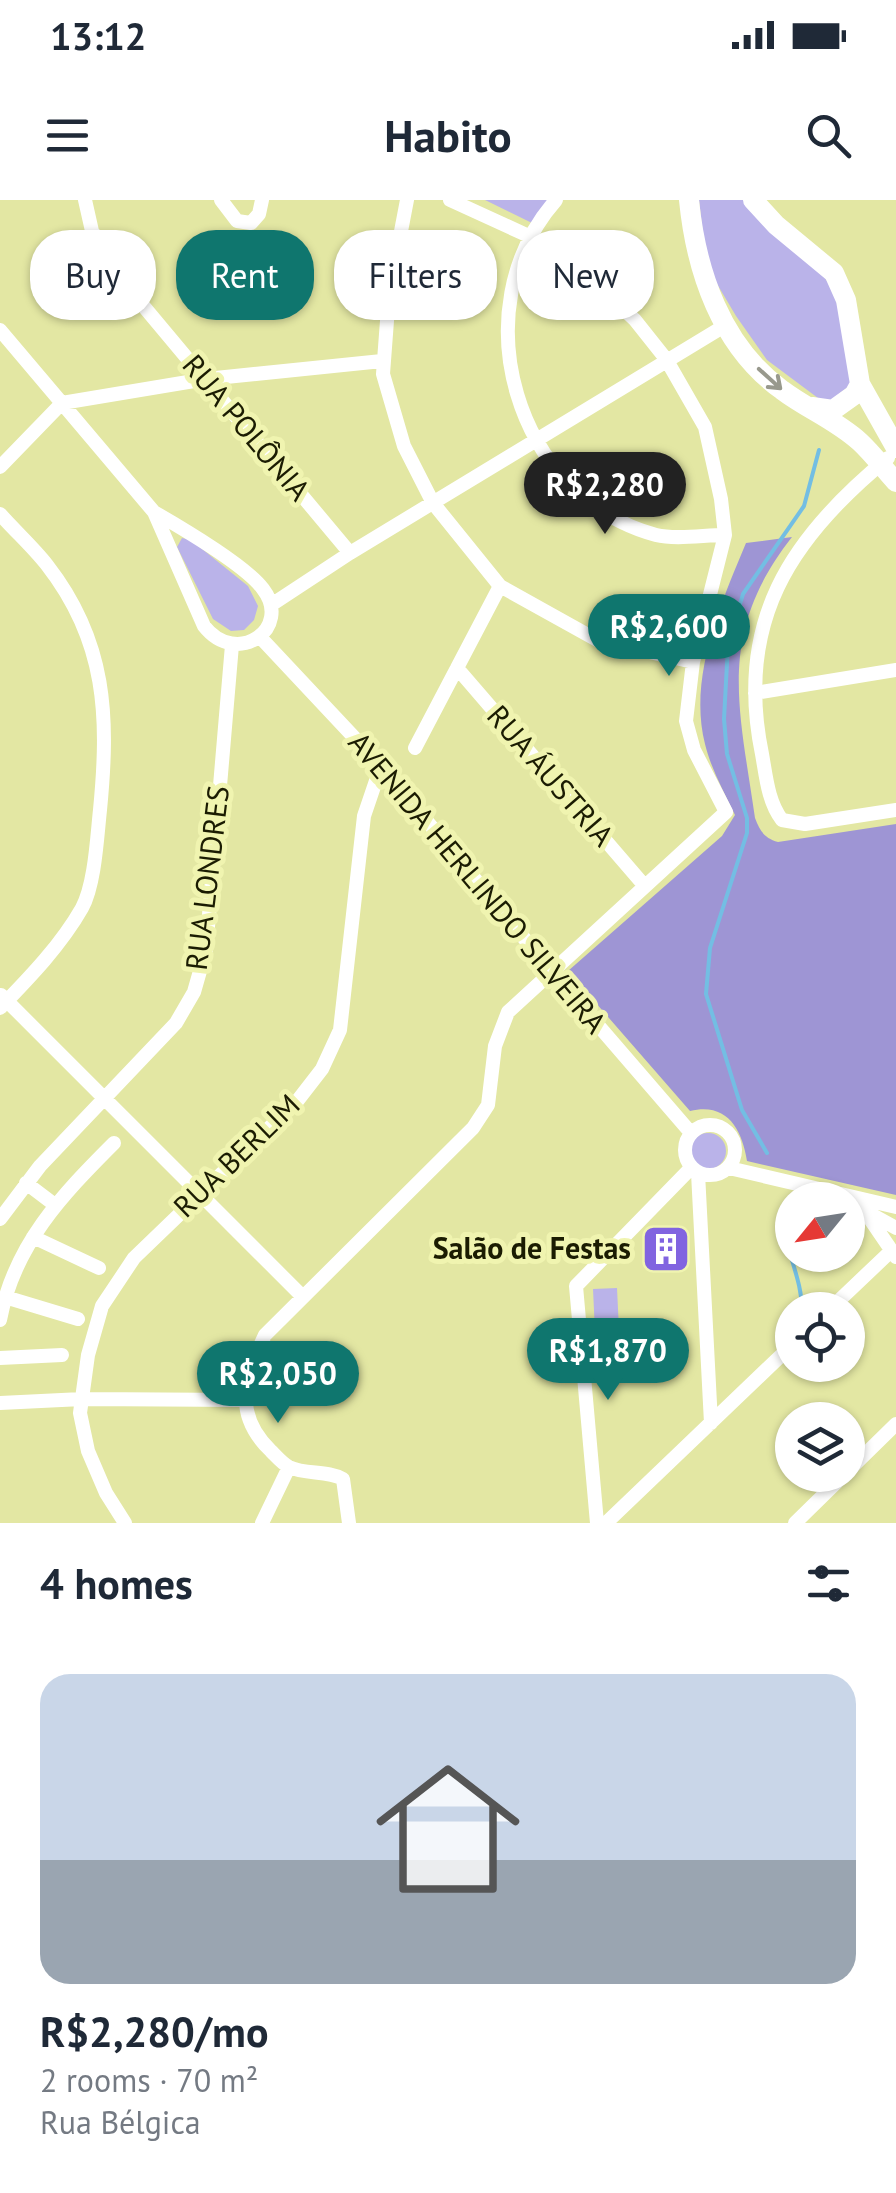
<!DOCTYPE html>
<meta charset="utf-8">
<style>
:root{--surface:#fff;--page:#f2f2f3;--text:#1f2937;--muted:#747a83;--accent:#0f766e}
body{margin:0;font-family:"PT Sans",sans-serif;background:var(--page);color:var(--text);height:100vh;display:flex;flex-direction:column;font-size:38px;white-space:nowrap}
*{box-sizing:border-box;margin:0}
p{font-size:32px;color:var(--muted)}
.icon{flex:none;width:55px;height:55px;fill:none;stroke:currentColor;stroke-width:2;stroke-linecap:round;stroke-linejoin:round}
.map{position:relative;height:1323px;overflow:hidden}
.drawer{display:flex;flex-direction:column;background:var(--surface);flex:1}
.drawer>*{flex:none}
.hud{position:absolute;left:30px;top:30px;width:838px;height:90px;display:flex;gap:20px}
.needle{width:65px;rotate:240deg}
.fabs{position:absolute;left:775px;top:982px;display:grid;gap:20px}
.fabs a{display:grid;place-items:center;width:90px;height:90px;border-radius:50%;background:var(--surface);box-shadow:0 2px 8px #0004;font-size:50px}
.price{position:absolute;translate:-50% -85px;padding:0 22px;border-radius:35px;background:var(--accent);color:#fff;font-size:32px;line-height:65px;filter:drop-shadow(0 2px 5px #0008)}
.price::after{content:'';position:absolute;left:50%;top:60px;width:30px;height:22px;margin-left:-15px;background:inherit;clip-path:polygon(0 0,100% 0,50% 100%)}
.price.active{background:#222;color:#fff}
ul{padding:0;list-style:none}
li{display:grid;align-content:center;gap:20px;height:530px;padding:0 40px}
li span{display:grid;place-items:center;height:310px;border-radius:30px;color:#555}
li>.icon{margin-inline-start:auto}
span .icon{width:180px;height:180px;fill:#fffc;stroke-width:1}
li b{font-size:42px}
h2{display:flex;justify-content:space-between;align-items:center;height:120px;padding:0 40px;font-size:42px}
.pill{padding:0 35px;border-radius:40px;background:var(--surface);box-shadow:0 2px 8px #0004;font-size:35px;line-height:90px}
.pill.active{background:var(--accent);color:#fff}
.status{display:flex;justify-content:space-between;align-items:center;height:70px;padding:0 50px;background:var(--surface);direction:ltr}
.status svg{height:28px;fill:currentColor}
header{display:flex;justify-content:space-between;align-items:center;height:130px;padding:0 40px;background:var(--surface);font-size:45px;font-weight:600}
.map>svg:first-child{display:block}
.green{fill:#bab3e9}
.forest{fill:#9e95d4}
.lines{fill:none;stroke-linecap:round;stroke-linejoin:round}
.stream{stroke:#73bee3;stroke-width:4}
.street{stroke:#fff;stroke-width:14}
.secondary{stroke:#fff;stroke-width:20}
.oneway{stroke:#98998d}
.labels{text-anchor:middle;stroke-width:10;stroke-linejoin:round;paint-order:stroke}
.street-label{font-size:30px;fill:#1b1c02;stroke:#f0f4b0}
.poi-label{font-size:30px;font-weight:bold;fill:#1b1c02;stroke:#f0f4b0;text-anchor:end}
</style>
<div class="status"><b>13:12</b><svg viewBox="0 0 49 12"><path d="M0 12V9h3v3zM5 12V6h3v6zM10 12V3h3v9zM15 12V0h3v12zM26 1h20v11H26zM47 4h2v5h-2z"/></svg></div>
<header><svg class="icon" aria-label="menu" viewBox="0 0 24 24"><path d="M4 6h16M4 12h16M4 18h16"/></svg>Habito<svg class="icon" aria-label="search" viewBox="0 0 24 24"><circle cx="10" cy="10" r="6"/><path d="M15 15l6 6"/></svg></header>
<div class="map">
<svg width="896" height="1323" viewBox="0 0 896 1323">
<rect width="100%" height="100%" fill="#e3e7a3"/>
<path class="green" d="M485,0H550L532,23Z
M699,0H743C766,24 821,63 832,90C845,119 842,153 853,183L826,204L767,160L736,116L707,67Z
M182,338L191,340L248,386L258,406L254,420L244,430L231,431L213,419L177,347Z
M690 951a18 18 0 1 1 36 0a18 18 0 1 1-36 0Z
M617,1088L619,1130L595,1132L593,1089Z"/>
<path class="forest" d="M792,337C716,434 739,506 755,618C760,631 764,638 778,642L896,624V995L747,961C742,929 727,902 690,911L568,771L722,636L735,615C724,592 711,569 705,544C688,478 721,403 746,343Z"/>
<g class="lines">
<path class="stream" d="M767,953L742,910L706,794L710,748L747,633V618L727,554L724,519L728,445L743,394L804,306L819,250
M784,1018C784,1050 802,1077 802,1110"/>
<path class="street" d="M85,0L92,31L125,84L350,353
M221,0L237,21L251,23L259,14L262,0
M407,0L389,94L383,174L404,246L433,303L500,386L597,440L693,462
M556,0C460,109 515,297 656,335C676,340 704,335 725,335
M0,130L154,312
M888,258C789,339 735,423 762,554C766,576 768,602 782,620L805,624L896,610
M0,267L62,203L206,179L382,161
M154,312C180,327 246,366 263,389C293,428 237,468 204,426Z
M0,314C15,331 33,347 47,365C107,442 109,517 100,610C97,637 95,684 82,708C61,745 30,777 0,808
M271,405L350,353L726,125
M260,437L381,566L553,773L691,933
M457,468L643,684
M755,493L896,470
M415,548L500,386
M1,795L302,1096
M685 950a25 25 0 1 1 50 0a25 25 0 1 1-50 0Z
M729,968L896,1007
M698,973L711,1223
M26,983L55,1005
M857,1000L896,1057
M869,1013L896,1028
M0,1019L40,966L176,823L194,792L206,750L232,445
M33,1037L99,1068
M5,1097L78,1119
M829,1110L891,1051
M0,1120C14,1045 62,995 114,943
M0,1158L62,1155
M0,1203L82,1199L244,1200
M848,1271L896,1224
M125,1323L106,1293L88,1251L80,1213L88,1155L102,1106L134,1058L298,900L322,869L340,830L364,616L381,566
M262,1323L289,1267
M349,1323L343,1279C327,1270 306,1275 289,1267C283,1264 276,1256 271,1251C232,1214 245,1178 265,1135L473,928L488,905L495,846L508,812L726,612L694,550L686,521L693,462L725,335L721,299L705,227L666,159L635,120L582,70L531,37L450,0
M597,1323L576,1086L691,968
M606,1323L792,1145
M795,1323L844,1275"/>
<path class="secondary" d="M689,0C696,71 721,146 782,190C807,209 836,220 860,242C873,254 884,269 896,282
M753,0L776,25L834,73L846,100L860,184L896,248
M812,207L833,210L854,195L860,184"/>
</g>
<defs><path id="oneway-shaft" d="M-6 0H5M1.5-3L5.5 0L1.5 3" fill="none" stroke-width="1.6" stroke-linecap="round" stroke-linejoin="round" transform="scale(2.5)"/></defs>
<use class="oneway" href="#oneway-shaft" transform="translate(770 179) rotate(42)"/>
<defs>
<g id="building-square" transform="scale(2.5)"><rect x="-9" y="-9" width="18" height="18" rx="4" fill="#8164e0" stroke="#f0f4b0"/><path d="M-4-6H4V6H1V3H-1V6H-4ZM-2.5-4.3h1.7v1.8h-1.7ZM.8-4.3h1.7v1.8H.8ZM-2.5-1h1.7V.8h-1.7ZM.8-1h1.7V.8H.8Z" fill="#fff"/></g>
</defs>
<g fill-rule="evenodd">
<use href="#building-square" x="666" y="1049"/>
</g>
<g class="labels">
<g class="street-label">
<text transform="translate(246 228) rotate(50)" y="10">RUA POLÔNIA</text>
<text transform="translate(550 576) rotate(49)" y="10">RUA ÁUSTRIA</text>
<text transform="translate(208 678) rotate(-83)" y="10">RUA LONDRES</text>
<text transform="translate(477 683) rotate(50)" y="10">AVENIDA HERLINDO SILVEIRA</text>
<text transform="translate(237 956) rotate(-44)" y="10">RUA BERLIM</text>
</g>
<g class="poi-label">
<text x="631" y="1059">Salão de Festas</text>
</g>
</g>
</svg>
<div class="fabs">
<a><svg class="needle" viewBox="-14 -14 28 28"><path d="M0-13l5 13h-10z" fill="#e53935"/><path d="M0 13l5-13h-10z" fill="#747a83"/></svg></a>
<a><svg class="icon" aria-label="locate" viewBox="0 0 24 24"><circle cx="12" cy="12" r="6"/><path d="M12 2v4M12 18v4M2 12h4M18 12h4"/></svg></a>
<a><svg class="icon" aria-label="layers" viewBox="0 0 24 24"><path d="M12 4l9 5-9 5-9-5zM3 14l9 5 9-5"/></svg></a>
</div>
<b class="price active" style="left:605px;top:337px">R$2,280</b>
<b class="price" style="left:669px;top:479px">R$2,600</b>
<b class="price" style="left:608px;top:1203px">R$1,870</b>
<b class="price" style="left:278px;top:1226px">R$2,050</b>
<div class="hud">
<a class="pill">Buy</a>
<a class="pill active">Rent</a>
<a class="pill">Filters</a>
<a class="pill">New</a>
</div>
</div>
<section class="drawer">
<h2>4 homes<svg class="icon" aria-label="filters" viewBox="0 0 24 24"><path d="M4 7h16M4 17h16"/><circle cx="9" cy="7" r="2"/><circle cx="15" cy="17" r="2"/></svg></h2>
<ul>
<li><span style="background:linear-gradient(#c9d6e8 60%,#9aa5b1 0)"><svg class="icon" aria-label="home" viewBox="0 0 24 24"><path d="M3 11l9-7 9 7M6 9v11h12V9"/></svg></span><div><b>R$2,280/mo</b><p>2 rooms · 70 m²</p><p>Rua Bélgica</p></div></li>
</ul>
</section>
